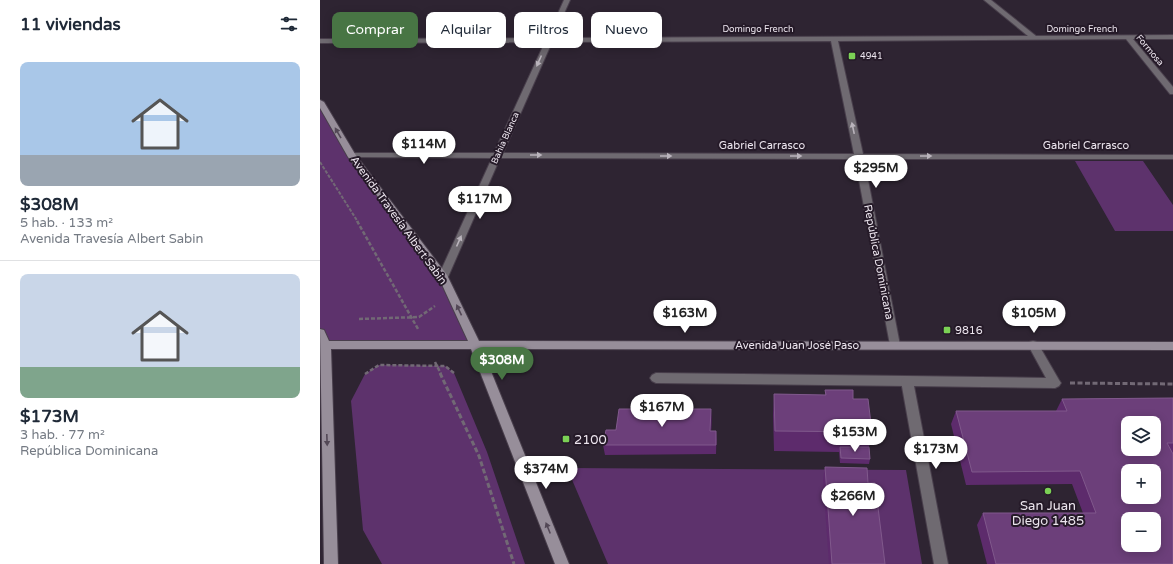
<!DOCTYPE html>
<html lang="es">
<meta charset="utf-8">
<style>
:root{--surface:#fff;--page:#f2f2f3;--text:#1f2937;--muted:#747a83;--line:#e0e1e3;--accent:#487544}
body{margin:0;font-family:"Varela Round",sans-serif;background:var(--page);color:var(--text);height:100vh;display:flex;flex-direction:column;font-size:15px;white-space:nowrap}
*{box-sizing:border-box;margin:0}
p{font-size:13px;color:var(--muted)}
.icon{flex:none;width:22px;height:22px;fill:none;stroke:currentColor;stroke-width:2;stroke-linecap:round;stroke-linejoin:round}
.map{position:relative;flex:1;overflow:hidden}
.panel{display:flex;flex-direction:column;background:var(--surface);width:320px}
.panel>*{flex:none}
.top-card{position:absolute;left:12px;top:12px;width:380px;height:36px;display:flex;gap:8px}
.fabs{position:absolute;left:801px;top:416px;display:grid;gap:8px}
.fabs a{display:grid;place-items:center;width:40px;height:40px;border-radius:8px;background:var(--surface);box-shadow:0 2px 10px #0003;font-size:20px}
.price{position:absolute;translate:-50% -34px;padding:0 9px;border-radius:14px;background:#fff;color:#222;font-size:13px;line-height:26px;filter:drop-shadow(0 1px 2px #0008)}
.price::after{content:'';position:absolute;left:50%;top:24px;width:12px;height:9px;margin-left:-6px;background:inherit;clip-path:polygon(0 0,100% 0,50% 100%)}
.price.selected{background:var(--accent);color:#fff}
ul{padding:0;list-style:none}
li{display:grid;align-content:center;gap:8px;height:212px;padding:0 20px}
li+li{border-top:1px solid var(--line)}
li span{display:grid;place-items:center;height:124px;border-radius:8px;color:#555}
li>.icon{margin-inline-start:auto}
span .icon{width:72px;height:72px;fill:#fffc;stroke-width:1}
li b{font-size:17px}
h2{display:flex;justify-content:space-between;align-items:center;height:48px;padding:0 20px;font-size:17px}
.pill{padding:0 14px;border-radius:8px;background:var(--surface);box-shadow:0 2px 10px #0003;font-size:14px;line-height:36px}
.pill.selected{background:var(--accent);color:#fff}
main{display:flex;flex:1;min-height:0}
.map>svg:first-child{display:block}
.green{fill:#5d326c}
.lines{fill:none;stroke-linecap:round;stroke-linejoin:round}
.service-casing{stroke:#493f4c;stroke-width:2}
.minor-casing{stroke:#493f4c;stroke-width:2}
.secondary-casing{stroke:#493f4c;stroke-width:2}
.path-far2{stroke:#726975;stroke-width:2;stroke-dasharray:3.5 1.5;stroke-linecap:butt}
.path-far1{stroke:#726975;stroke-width:2.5;stroke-dasharray:4 2;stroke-linecap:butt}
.path{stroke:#726975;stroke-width:3;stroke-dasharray:5 2.5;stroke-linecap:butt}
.service{fill:#6f6a71;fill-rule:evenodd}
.minor{fill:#6f6a71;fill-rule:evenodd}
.secondary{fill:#978e9a;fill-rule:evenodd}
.wall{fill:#5d2b6c}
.shaded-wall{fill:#44204f}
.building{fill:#6c3f7a;stroke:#80598c;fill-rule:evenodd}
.oneway{fill:#bab4bc}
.oneway2{fill:#534856}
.poi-dot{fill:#7bd155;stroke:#251a28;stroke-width:1.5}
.labels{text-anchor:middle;stroke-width:4;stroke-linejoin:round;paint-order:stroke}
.far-street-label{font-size:9px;fill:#ece5ee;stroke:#251a28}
.far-poi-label{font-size:9px;fill:#ece5ee;stroke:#251a28;text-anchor:start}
.street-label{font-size:11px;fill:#ece5ee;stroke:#251a28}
.poi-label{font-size:11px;fill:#ece5ee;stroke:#251a28;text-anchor:start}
.near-poi-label{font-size:13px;fill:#ece5ee;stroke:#251a28;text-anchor:start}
</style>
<main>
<section class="panel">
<h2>11 viviendas<svg class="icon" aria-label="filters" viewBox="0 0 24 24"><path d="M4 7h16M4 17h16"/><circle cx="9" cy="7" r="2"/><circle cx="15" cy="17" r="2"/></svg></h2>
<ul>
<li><span style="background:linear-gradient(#a9c7e8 75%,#9aa5b1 0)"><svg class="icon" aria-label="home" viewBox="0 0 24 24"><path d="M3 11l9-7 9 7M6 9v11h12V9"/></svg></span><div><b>$308M</b><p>5 hab. · 133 m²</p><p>Avenida Travesía Albert Sabin</p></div></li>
<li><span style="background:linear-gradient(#c9d6e8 75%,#7fa58c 0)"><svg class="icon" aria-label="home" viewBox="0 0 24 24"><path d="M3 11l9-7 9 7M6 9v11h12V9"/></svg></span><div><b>$173M</b><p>3 hab. · 77 m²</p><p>República Dominicana</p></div></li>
</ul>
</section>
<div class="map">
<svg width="853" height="564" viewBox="0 0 853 564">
<rect width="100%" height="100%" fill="#2e2432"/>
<path class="green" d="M0,102L31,155L123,277L155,345H5L0,333Z
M755,161H823L853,205V231H795Z
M59,365L125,366L134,373L167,452L205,564H62L43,530L31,401L45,374Z
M247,468L586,470L602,564H288Z"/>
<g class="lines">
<g class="service-casing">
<path id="service" d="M336,373L587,376L591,378L593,381L591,384L587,386L336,383L332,381L330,378L332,375Z"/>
</g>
<g class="minor-casing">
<path id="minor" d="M244,0H250L233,38L708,36L664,0H671L716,36L853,35V39H813L853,87V94H850L806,39L518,41L543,154L853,155V159H544L580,345L579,348H571L570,345L535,159L180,158L128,277L127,279H119L118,277L172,158L31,157L27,155L31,153H174L225,42L0,43V39L227,38ZM511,41L534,154L183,153L232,42Z
M713,341L717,342L739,380L741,383L739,386L735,388L594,386L628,564H614L581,381L583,378L587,376L726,378L708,345L709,342Z"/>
</g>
<g class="secondary-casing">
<path id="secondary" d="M0,100L4,102L35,154L127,275L159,341L853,342V350L162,349L249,564H235L151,349H11L18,564H4L0,329L4,330L9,341H148L119,278L28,157L0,108Z"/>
</g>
<path class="path-far2" d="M0,162L38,222"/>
<path class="path-far1" d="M37,221L98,329
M39,319L99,317L115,306
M115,362L121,374
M45,374L59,365L125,366L134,373"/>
<path class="path" d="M120,373L159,456L194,564
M750,383L853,384"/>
<use href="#service" class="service"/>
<use href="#minor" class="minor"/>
<use href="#secondary" class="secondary"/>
</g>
<path class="wall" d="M505,390L533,399L552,432L549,447L550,459L549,464L520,463L519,452L454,451L453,415L454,394L505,395Z
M853,398V564H667L657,525L663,513H763L752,484L646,485L631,424L636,411H736L742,399Z
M392,418L391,431H396V454L285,455L283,445L296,430Z
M505,467L548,483L565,564H509L503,480Z"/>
<path class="shaded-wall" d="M391,409L392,418L391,440L390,431Z
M396,431L397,440L396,454Z"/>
<path class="building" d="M505,390H533V399H548L552,432L455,431L454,394L506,395Z
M853,398V443H847L853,454V564H676L663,513H776L760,471L652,472L636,411H747L742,399ZM808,423H834V449H808ZM808,471H834V497H808ZM808,519H834V545H808Z
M299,409H391L390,431H396V445H283L286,430H296Z
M520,447H549L550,459L521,458Z
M505,467L547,468L548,483H555L565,564H512Z"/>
<defs><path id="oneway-solid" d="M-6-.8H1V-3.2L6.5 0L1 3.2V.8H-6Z"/></defs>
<g class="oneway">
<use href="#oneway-solid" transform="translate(219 61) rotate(114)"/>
<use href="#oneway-solid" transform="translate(533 128) rotate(-102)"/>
<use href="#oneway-solid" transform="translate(216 155)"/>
<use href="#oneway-solid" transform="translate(346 156)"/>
<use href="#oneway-solid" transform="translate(476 156)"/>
<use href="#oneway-solid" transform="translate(606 156)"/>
<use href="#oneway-solid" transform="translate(139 241) rotate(-66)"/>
</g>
<g class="oneway2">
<use href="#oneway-solid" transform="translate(18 133) rotate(-120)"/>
<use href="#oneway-solid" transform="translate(139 310) rotate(-115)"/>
<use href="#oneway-solid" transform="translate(7 440) rotate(88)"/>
<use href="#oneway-solid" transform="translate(228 528) rotate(-112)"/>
</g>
<g class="poi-dot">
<rect x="528" y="52" width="8" height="8" rx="2"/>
<rect x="623" y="326" width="8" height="8" rx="2"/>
<rect x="242" y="435" width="8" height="8" rx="2"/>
<circle cx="728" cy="491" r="4"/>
</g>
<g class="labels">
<g class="far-street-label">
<text x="438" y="32">Domingo French</text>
<text x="762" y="32">Domingo French</text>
<text transform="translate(830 50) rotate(50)" y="3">Formosa</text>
<text transform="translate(185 138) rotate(-66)" y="3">Bahía Blanca</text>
</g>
<g class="far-poi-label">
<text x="540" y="59">4941</text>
</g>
<g class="street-label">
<text x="442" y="149">Gabriel Carrasco</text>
<text x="766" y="149">Gabriel Carrasco</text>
<text transform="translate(79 220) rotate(54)" y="4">Avenida Travesía Albert Sabin</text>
<text transform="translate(559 262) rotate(79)" y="4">República Dominicana</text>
<text x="477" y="349">Avenida Juan José Paso</text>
</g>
<g class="poi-label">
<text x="635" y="334">9816</text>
</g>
<g class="near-poi-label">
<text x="254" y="444">2100</text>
<text x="728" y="510" text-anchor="middle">San Juan<tspan x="728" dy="15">Diego 1485</tspan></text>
</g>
</g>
</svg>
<div class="fabs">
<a><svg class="icon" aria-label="layers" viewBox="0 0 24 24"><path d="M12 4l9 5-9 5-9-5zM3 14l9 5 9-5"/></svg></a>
<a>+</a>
<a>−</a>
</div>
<b class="price" style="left:104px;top:165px">$114M</b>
<b class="price" style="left:556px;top:189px">$295M</b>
<b class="price" style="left:160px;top:220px">$117M</b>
<b class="price" style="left:365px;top:334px">$163M</b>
<b class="price" style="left:714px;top:334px">$105M</b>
<b class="price selected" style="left:182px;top:381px">$308M</b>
<b class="price" style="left:342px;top:428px">$167M</b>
<b class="price" style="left:535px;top:453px">$153M</b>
<b class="price" style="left:616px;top:470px">$173M</b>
<b class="price" style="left:226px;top:490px">$374M</b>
<b class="price" style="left:533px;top:517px">$266M</b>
<div class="top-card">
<a class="pill selected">Comprar</a>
<a class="pill">Alquilar</a>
<a class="pill">Filtros</a>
<a class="pill">Nuevo</a>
</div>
</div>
</main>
